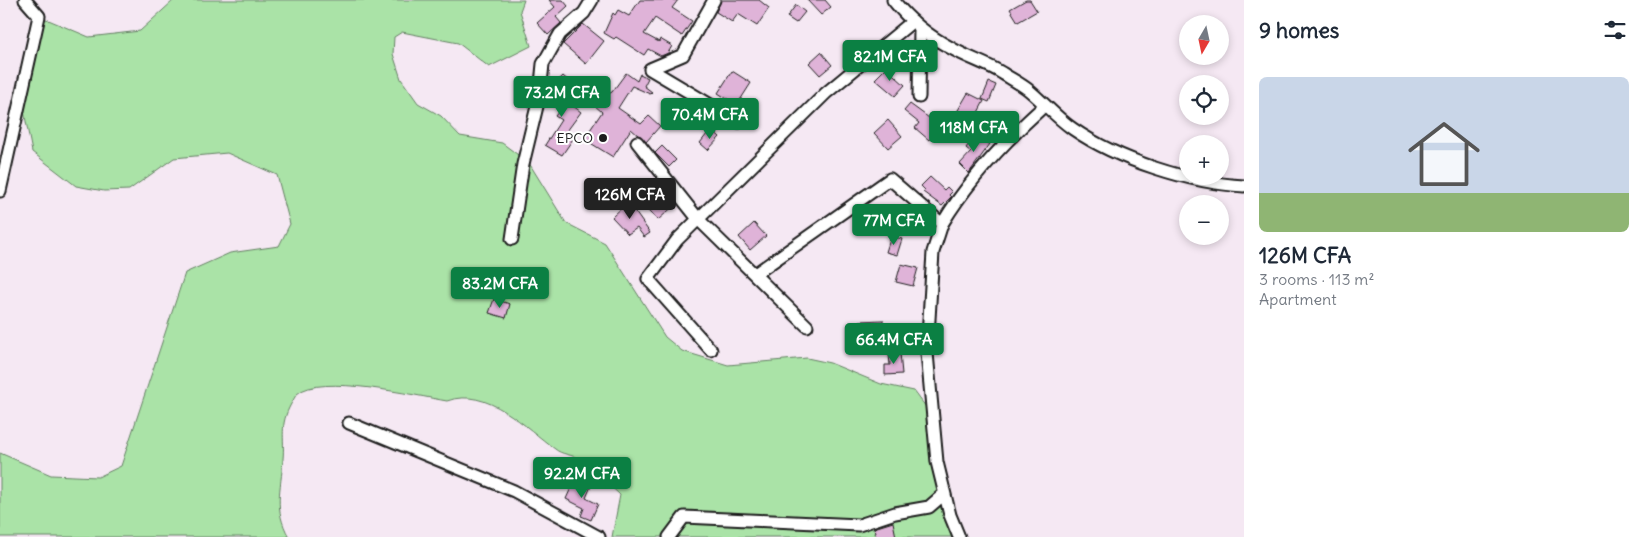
<!DOCTYPE html>
<meta charset="utf-8">
<style>
:root{--surface:#fff;--page:#f6f6f7;--text:#1f2937;--muted:#747a83;--accent:#0b8043}
body{margin:0;font-family:Delius,sans-serif;background:var(--page);color:var(--text);height:100vh;display:flex;flex-direction:column;font-size:19px;white-space:nowrap}
*{box-sizing:border-box;margin:0}
p{font-size:16px;color:var(--muted)}
.icon{flex:none;width:28px;height:28px;fill:none;stroke:currentColor;stroke-width:2;stroke-linecap:round;stroke-linejoin:round}
.map{position:relative;flex:1;overflow:hidden}
.details{display:flex;flex-direction:column;background:var(--surface);width:400px}
.details>*{flex:none}
.needle{width:32px;rotate:189deg}
.tools{position:absolute;left:1179px;top:15px;display:grid;gap:10px}
.tools a{display:grid;place-items:center;width:50px;height:50px;border-radius:50%;background:var(--surface);box-shadow:0 2px 8px #0003;font-size:25px}
.price{position:absolute;translate:-50% -42px;padding:0 11px;border-radius:5px;background:var(--accent);color:#fff;font-size:16px;line-height:32px;filter:drop-shadow(0 1px 2px #0008)}
.price::after{content:'';position:absolute;left:50%;top:30px;width:15px;height:11px;margin-left:-8px;background:inherit;clip-path:polygon(0 0,100% 0,50% 100%)}
.price.current{background:#222;color:#fff}
ul{padding:0;list-style:none}
li{display:grid;align-content:center;gap:10px;height:265px;padding:0 15px}
li span{display:grid;place-items:center;height:155px;border-radius:8px;color:#555}
li>.icon{margin-inline-start:auto}
span .icon{width:90px;height:90px;fill:#fffc;stroke-width:1}
li b{font-size:21px}
h2{display:flex;justify-content:space-between;align-items:center;height:60px;padding:0 15px;font-size:21px}
main{display:flex;flex:1;min-height:0}
.map>svg:first-child{display:block}
.green{fill:#aae3a7;stroke:#638062}
.building{fill:#dfb3d8;stroke:#1c1c1c}
.lines{fill:none;stroke-linecap:round;stroke-linejoin:round}
.minor-casing{stroke:#1c1c1c;stroke-width:15}
.minor{stroke:#fff;stroke-width:11}
.poi-dot{fill:#1c1c1c;stroke:#fff;stroke-width:2}
.labels{text-anchor:middle;stroke-width:4;stroke-linejoin:round;paint-order:stroke}
.poi-label{font-size:14px;fill:#1c1c1c;stroke:#fff;text-anchor:end}
</style>
<main>
<div class="map">
<svg width="1244" height="537" viewBox="0 0 1244 537">
<rect width="100%" height="100%" fill="#f5e8f3"/>
<filter id="ink" filterUnits="userSpaceOnUse"><feTurbulence type="fractalNoise" baseFrequency=".02" numOctaves="2"/><feDisplacementMap in="SourceGraphic" scale="10" xChannelSelector="R" yChannelSelector="G"/><feConvolveMatrix kernelMatrix="1 2 1 2 8 2 1 2 1" color-interpolation-filters="sRGB"/></filter>
<g filter="url(#ink)">
<path class="green" d="M174,0H524L520,11L531,46L489,67L458,43L402,32L394,37L393,54L401,79L418,103L441,116L460,136L502,143L529,163L566,223L605,243L665,337L682,351L728,365L807,358L830,363L881,384L914,391L932,415L959,537H612L620,495C607,483 594,469 579,459C572,454 562,455 555,449C526,428 487,386 447,401C417,396 319,373 297,394C295,396 293,401 291,404C279,426 285,437 283,459C281,491 273,508 289,537H0V453L51,475L98,477L121,466L185,273L230,253L279,246L290,224L277,175L227,153L174,158L129,190L104,191L76,186L32,152L22,101L39,16L89,37L140,31Z"/>
<path class="building" d="M549,0H563L568,6L556,17L561,23L548,35L537,23L555,7Z
M640,0H678L672,8L692,21L682,36L655,18L644,34L659,42L660,39L672,46L668,53L661,56L648,49L644,55L616,37L614,39L604,33L613,13L615,15L618,10L629,16Z
M721,0H759L769,8L757,26L738,14L732,22L716,12Z
M807,0H825L831,7L821,15Z
M1026,0H1030L1037,11L1018,22L1010,9Z
M796,5L805,12L796,23L787,17Z
M583,24L604,41L586,64L563,44Z
M821,52L832,65L820,75L809,63Z
M886,68L905,85L895,96L875,79Z
M732,71L751,83L737,105L718,93Z
M626,73L637,81L640,74L648,78L644,86L652,92L650,94L632,86L618,108L641,124L649,116L660,126L646,142L631,129L613,157L584,139L602,112L594,105L605,91L608,94L612,92Z
M563,76L570,82L561,92L566,96L564,99L581,112L567,131L575,136L562,155L545,145L561,120L555,116L562,107L547,96L548,90Z
M989,82L996,85L989,102L982,99Z
M968,93L984,101L971,126L954,117Z
M910,104L940,126L929,140L915,128L919,123L904,111Z
M888,120L902,136L888,148L874,133Z
M711,129L720,137L708,150L700,143Z
M975,136L990,144L969,173L960,164L971,152L966,148Z
M662,146L676,160L669,167L655,153Z
M930,177L944,190L947,187L952,192L949,195L951,197L942,206L923,192L925,190L921,186Z
M639,180L654,195L662,188L676,204L658,220L631,189Z
M628,202L650,233L644,237L637,228L628,234L612,217Z
M754,223L766,236L750,250L739,237Z
M891,236L902,239L897,255L886,252Z
M901,264L918,268L913,286L896,282Z
M494,299L510,304L506,318L489,313Z
M883,320L884,334H878L879,345L861,346L860,321Z
M900,353L902,374L885,375V365H890L889,354Z
M575,479L591,486L586,498L598,504L591,520L581,516L584,508L566,499Z
M893,522L896,537H876L874,528Z"/>
<g class="lines">
<g class="minor-casing">
<path id="minor" d="M714,0L683,55L650,69L739,122
M893,0C909,20 928,36 951,48C968,58 986,63 1002,73C1011,79 1022,84 1031,92C1045,104 1057,118 1073,129C1118,160 1190,183 1244,186
M919,97L920,28
M637,142L699,220L807,326
M0,191L39,16L25,0
M942,224C968,181 1006,140 1044,106
M512,239L523,164L540,94L543,64L560,34L584,13L592,0
M755,274L890,179L942,224L933,252L927,353L937,462L950,515L959,537
M711,350L648,279L677,240L826,93L913,21
M349,423L514,491L599,537
M669,537L684,517L859,525L895,513L929,507L944,494"/>
</g>
<use href="#minor" class="minor"/>
</g>
</g>
<circle class="poi-dot" cx="603" cy="138" r="5"/>
<g class="labels">
<g class="poi-label">
<text x="593" y="143">EPCO</text>
</g>
</g>
</svg>
<div class="tools">
<a><svg class="needle" viewBox="-14 -14 28 28"><path d="M0-13l5 13h-10z" fill="#e53935"/><path d="M0 13l5-13h-10z" fill="#747a83"/></svg></a>
<a><svg class="icon" aria-label="locate" viewBox="0 0 24 24"><circle cx="12" cy="12" r="6"/><path d="M12 2v4M12 18v4M2 12h4M18 12h4"/></svg></a>
<a>+</a>
<a>−</a>
</div>
<b class="price" style="left:890px;top:82px">82.1M CFA</b>
<b class="price" style="left:562px;top:118px">73.2M CFA</b>
<b class="price" style="left:710px;top:140px">70.4M CFA</b>
<b class="price" style="left:974px;top:153px">118M CFA</b>
<b class="price current" style="left:630px;top:220px">126M CFA</b>
<b class="price" style="left:894px;top:246px">77M CFA</b>
<b class="price" style="left:500px;top:309px">83.2M CFA</b>
<b class="price" style="left:894px;top:365px">66.4M CFA</b>
<b class="price" style="left:582px;top:499px">92.2M CFA</b>
</div>
<section class="details">
<h2>9 homes<svg class="icon" aria-label="filters" viewBox="0 0 24 24"><path d="M4 7h16M4 17h16"/><circle cx="9" cy="7" r="2"/><circle cx="15" cy="17" r="2"/></svg></h2>
<ul>
<li><span style="background:linear-gradient(#c9d6e8 75%,#8fb573 0)"><svg class="icon" aria-label="home" viewBox="0 0 24 24"><path d="M3 11l9-7 9 7M6 9v11h12V9"/></svg></span><div><b>126M CFA</b><p>3 rooms · 113 m²</p><p>Apartment</p></div></li>
</ul>
</section>
</main>
